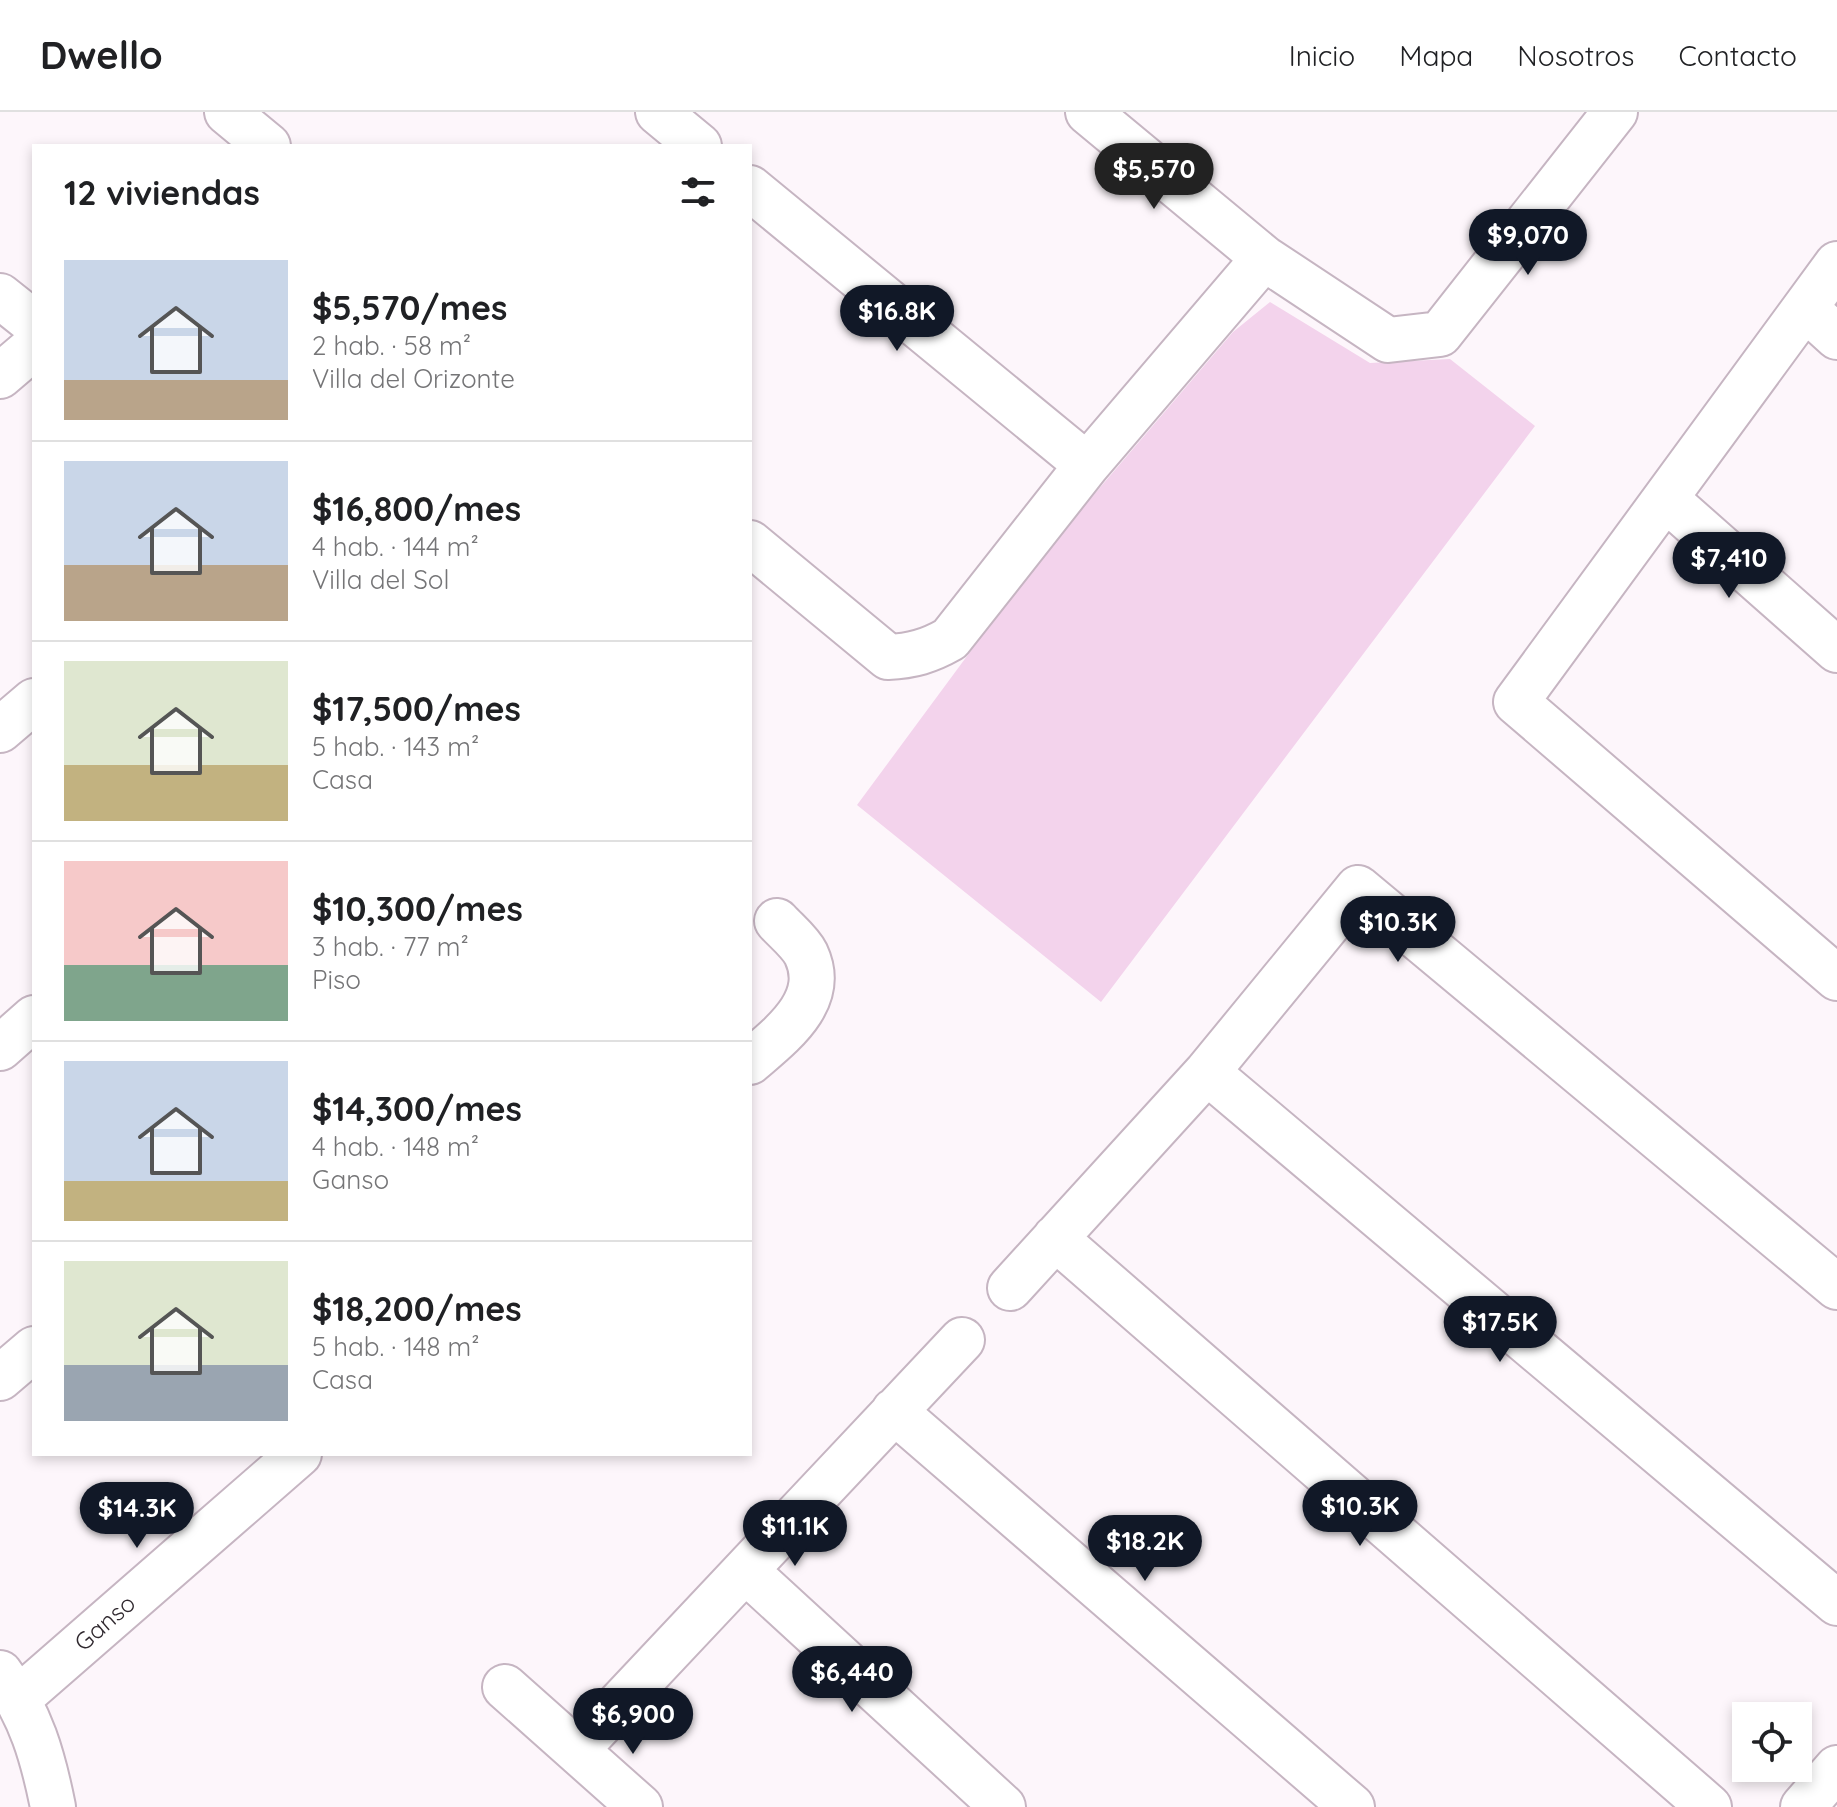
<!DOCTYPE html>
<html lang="es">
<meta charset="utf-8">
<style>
:root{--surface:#fff;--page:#f2f2f2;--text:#202124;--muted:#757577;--line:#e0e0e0;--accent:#111827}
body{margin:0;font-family:Quicksand,sans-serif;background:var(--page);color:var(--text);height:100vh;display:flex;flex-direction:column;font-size:30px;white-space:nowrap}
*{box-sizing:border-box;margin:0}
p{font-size:26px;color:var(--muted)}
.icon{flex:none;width:44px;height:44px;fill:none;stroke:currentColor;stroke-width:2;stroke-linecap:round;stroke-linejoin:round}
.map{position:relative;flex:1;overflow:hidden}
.side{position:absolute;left:32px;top:32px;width:720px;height:1312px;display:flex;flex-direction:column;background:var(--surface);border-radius:0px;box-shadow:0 4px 12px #0003}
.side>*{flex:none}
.buttons{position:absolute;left:1732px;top:1590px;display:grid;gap:16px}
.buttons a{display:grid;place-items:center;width:80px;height:80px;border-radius:0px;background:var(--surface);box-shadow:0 4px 12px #0003;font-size:40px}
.price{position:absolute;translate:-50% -68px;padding:0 18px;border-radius:28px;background:var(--accent);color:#fff;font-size:26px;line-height:52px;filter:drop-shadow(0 2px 4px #0008)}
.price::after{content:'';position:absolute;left:50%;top:48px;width:24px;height:18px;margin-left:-12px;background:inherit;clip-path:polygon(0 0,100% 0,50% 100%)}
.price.current{background:#222;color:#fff}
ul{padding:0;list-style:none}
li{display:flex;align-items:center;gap:24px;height:200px;padding:0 32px}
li+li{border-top:2px solid var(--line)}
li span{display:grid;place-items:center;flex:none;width:224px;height:160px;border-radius:0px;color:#555}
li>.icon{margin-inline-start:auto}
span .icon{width:96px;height:96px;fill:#fffc;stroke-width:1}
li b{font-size:34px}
h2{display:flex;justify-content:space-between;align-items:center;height:96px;padding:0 32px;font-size:34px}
header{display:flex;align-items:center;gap:48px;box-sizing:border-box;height:112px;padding:0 40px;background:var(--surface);border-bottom:2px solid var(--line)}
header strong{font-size:38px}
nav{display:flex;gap:44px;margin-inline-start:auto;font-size:28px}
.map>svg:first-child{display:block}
.green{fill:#f3d3ec}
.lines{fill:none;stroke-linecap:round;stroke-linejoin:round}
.street-casing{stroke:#c6b5c2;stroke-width:48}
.street{stroke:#fff;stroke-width:44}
.labels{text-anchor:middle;stroke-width:8;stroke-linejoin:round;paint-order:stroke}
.street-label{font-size:24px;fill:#30292f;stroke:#fff}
</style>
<header>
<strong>Dwello</strong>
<nav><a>Inicio</a><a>Mapa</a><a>Nosotros</a><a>Contacto</a></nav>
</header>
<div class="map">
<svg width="1837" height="1695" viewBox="0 0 1837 1695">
<rect width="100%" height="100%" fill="#fdf6fb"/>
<path class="green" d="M1270,190L1370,251L1450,247L1535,314L1101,890L857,693L1038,448L1233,220Z"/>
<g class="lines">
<g class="street-casing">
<path id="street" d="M227,0L268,34
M658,0L699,34
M1088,0L1264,146L1388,228L1440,222L1615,0
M750,76L1087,353
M1837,152L1516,590L1837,866
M0,184L34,211
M1805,196L1837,225
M0,264L34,235
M1666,387L1837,538
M750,431L888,545C912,544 929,539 950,527L1087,353L1264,146
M0,618L34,589
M0,936L34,906
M750,950C781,923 828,889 806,842C800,830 786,819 777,809
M1207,960L1837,1491
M1055,1126L1709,1695
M1010,1176L1207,960L1358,776L1837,1175
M0,1266L34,1237
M894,1299L1352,1695
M746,1459L1003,1695
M0,1561C31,1602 43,1645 53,1695
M505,1575L640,1695
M19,1586L299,1342
M577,1637L962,1228
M1803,1695L1837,1656"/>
</g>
<use href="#street" class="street"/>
</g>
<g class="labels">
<g class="street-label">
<text transform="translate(105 1511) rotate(-41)" y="8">Ganso</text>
</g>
</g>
</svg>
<div class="buttons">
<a><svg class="icon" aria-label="locate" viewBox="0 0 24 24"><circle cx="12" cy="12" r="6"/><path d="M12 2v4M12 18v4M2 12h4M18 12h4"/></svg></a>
</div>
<b class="price current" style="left:1154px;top:99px">$5,570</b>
<b class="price" style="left:1528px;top:165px">$9,070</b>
<b class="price" style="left:897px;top:241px">$16.8K</b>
<b class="price" style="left:1729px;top:488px">$7,410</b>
<b class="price" style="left:1398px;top:852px">$10.3K</b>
<b class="price" style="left:1500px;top:1252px">$17.5K</b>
<b class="price" style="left:1360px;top:1436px">$10.3K</b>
<b class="price" style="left:137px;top:1438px">$14.3K</b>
<b class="price" style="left:795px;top:1456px">$11.1K</b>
<b class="price" style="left:1145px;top:1471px">$18.2K</b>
<b class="price" style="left:852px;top:1602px">$6,440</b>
<b class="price" style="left:633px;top:1644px">$6,900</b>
<section class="side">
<h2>12 viviendas<svg class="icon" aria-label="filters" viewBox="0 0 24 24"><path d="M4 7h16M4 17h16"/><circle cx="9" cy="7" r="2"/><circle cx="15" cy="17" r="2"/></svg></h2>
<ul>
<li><span style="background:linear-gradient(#c9d6e8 75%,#b9a48a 0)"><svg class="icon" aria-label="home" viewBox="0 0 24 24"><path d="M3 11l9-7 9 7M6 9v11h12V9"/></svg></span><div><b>$5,570/mes</b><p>2 hab. · 58 m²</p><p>Villa del Orizonte</p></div></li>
<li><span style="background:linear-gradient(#c9d6e8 65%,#b9a48a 0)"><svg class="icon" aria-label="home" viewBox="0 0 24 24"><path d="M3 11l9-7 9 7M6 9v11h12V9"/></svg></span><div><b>$16,800/mes</b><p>4 hab. · 144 m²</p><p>Villa del Sol</p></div></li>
<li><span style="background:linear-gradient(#dfe7d0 65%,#c2b280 0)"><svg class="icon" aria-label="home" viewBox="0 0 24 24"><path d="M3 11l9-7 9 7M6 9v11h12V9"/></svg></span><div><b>$17,500/mes</b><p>5 hab. · 143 m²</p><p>Casa</p></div></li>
<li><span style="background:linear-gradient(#f6c9c9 65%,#7fa58c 0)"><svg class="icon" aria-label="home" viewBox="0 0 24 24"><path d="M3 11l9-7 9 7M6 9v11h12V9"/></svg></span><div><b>$10,300/mes</b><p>3 hab. · 77 m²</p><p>Piso</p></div></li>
<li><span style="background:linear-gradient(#c9d6e8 75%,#c2b280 0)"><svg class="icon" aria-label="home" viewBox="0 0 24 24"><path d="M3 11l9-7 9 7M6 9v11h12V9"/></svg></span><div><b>$14,300/mes</b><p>4 hab. · 148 m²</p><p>Ganso</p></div></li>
<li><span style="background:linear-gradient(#dfe7d0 65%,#9aa5b1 0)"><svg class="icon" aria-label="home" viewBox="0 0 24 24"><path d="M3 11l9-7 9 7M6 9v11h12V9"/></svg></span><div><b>$18,200/mes</b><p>5 hab. · 148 m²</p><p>Casa</p></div></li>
</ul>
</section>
</div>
